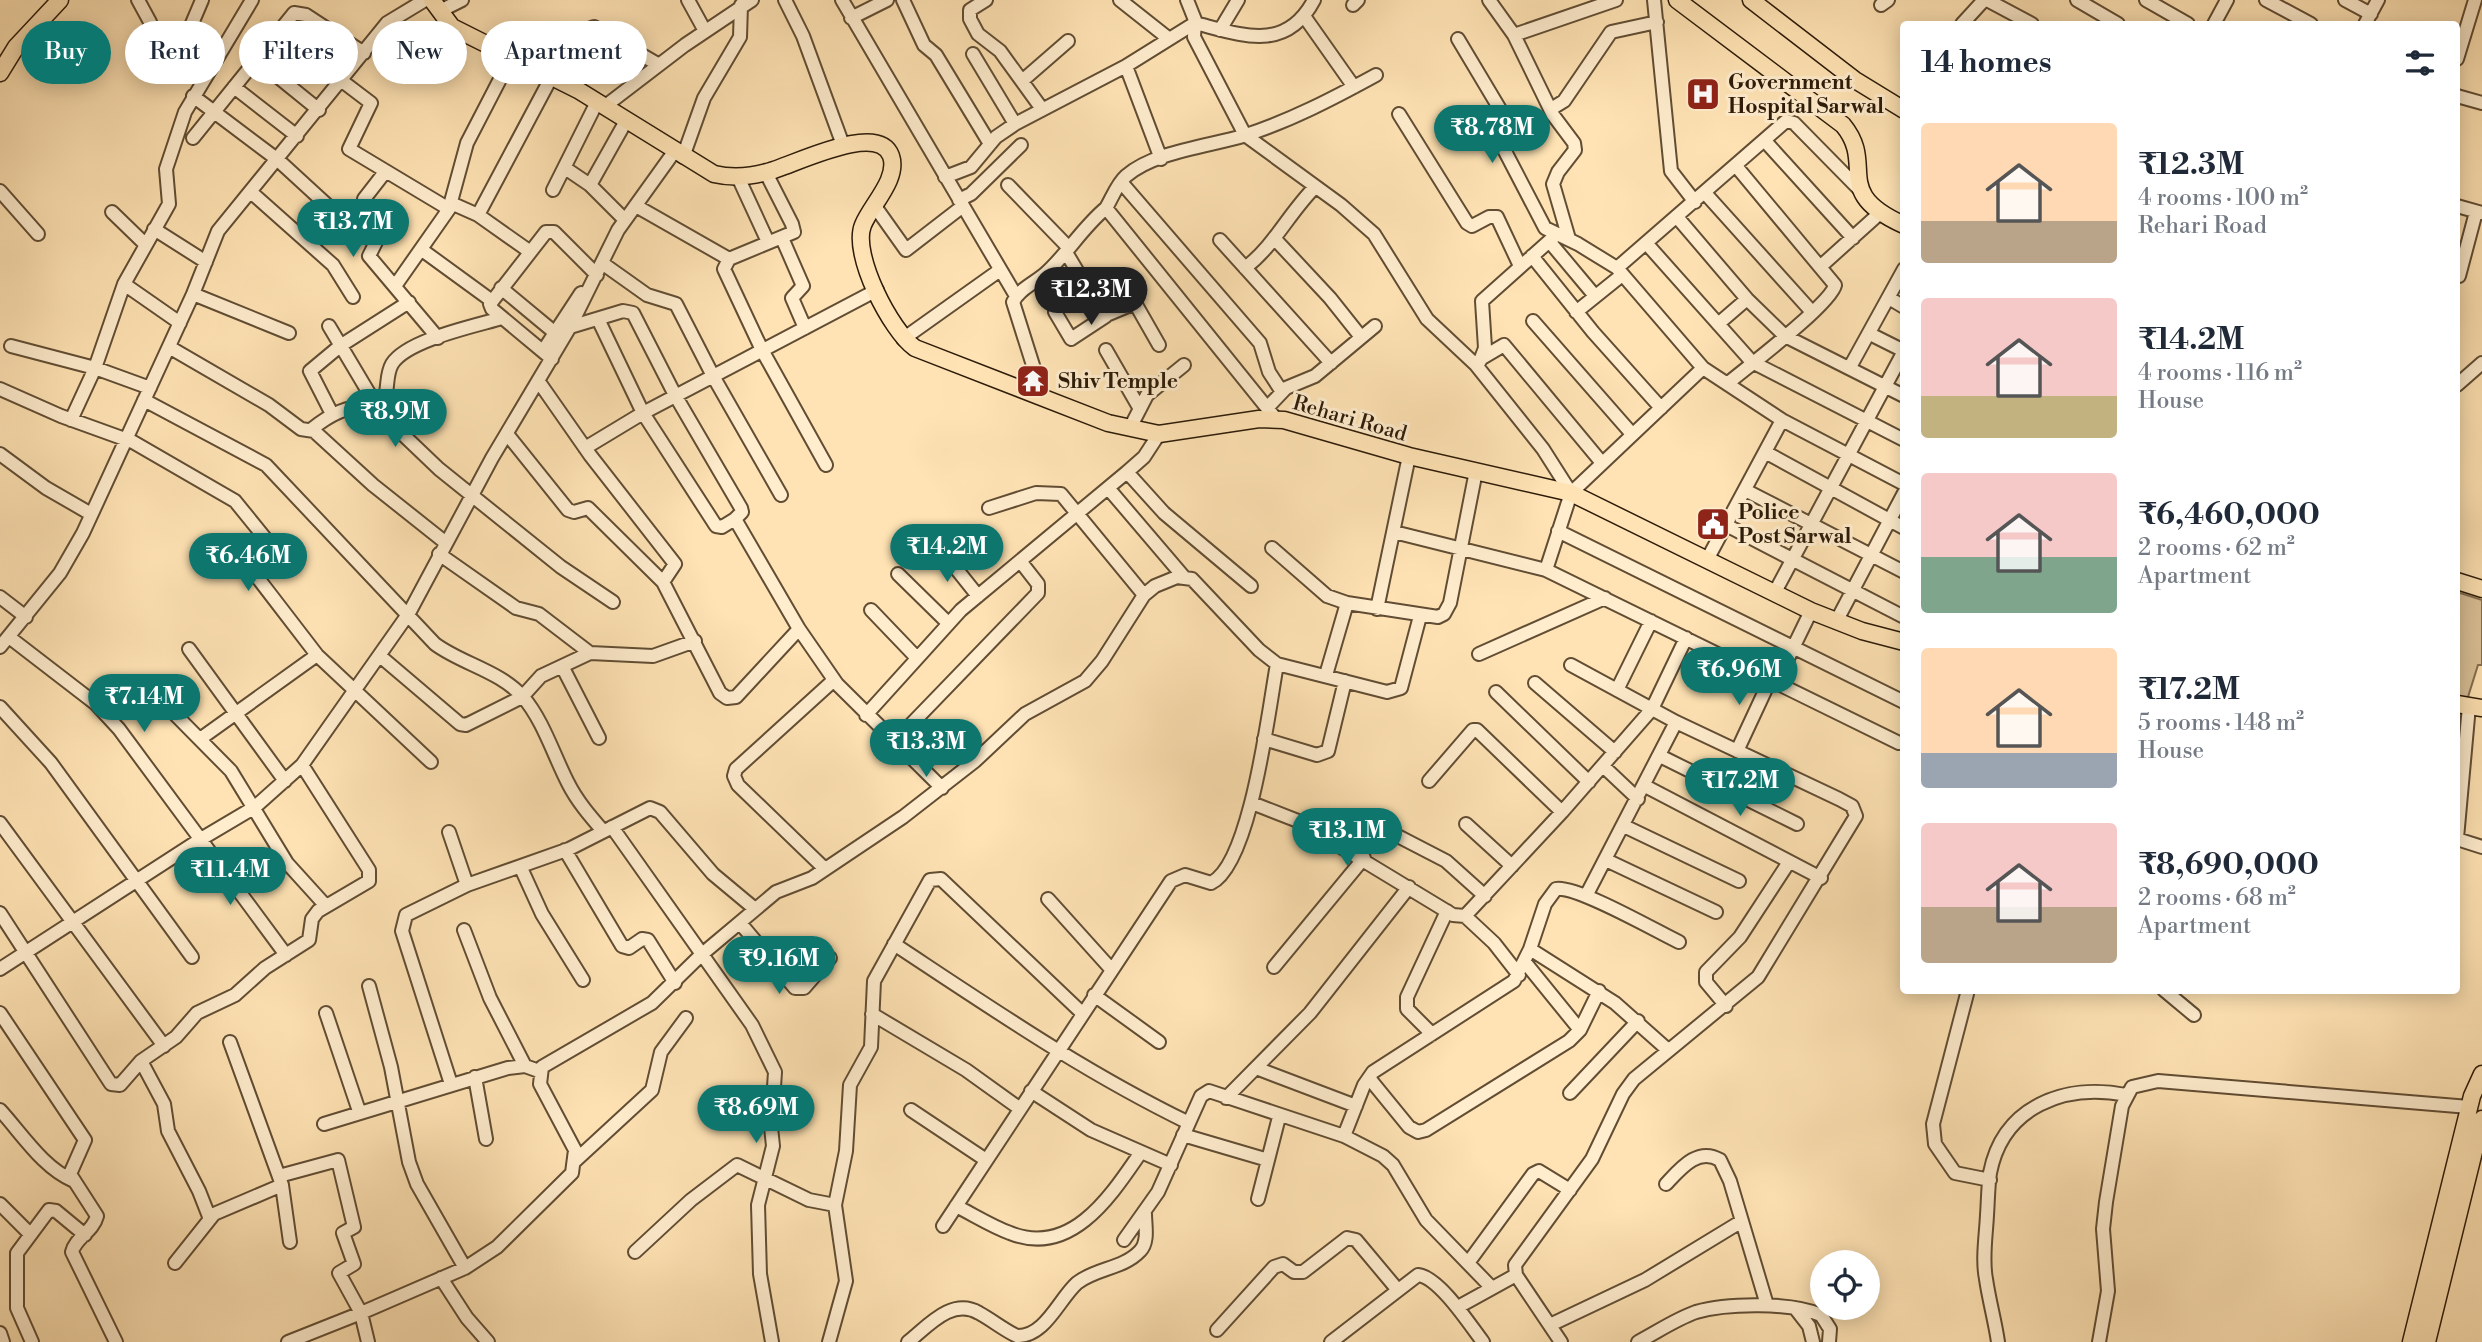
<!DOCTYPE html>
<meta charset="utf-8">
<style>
:root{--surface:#fff;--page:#f2f2f3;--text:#1f2937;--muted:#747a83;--accent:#0f766e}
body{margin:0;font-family:"Libre Bodoni",serif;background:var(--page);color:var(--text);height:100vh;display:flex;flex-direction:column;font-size:26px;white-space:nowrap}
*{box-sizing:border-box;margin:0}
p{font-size:23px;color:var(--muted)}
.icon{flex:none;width:38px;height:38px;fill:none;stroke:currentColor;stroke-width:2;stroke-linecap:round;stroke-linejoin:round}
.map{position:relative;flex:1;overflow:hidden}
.panel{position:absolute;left:1900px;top:21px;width:560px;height:973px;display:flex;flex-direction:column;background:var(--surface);border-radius:7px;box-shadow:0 4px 18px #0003}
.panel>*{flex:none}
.top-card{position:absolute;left:21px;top:21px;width:665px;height:63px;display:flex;gap:14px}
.tools{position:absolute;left:1810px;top:1250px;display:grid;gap:14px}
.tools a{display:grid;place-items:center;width:70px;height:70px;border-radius:50%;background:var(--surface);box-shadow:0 4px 18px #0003;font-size:35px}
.price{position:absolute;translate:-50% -60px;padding:0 16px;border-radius:24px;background:var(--accent);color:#fff;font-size:23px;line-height:46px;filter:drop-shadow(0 2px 4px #0008)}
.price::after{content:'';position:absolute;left:50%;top:42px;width:21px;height:16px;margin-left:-10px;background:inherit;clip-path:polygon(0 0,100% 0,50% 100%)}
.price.on{background:#222;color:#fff}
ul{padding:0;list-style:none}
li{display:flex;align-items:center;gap:21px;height:175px;padding:0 21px}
li span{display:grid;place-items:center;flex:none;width:196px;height:140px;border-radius:7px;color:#555}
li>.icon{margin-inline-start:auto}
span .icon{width:84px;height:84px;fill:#fffc;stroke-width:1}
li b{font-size:30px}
h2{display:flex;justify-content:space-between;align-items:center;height:84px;padding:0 21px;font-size:30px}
.chip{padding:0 24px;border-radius:32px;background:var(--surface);box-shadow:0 4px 18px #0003;font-size:24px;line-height:63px}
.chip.on{background:var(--accent);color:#fff}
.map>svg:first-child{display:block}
.green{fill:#dbc197;stroke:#846e50;stroke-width:2}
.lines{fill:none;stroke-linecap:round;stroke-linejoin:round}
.minor-casing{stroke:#614d34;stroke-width:16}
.major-casing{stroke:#2c1b09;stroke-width:19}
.minor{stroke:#ffedce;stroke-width:12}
.major{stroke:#ffe3b4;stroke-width:16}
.labels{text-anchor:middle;stroke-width:6;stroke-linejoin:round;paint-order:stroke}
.poi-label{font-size:21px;font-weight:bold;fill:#2c1b09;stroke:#ffedce;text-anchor:start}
.street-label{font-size:21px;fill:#2c1b09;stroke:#ffedce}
</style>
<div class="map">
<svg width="2482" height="1342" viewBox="0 0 2482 1342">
<rect width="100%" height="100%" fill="#ffe3b4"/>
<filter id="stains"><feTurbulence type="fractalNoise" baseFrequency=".00286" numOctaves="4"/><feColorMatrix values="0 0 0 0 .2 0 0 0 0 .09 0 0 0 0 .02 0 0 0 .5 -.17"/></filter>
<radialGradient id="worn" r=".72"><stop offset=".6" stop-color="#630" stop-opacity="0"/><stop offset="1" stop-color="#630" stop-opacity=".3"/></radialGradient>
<path class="green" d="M2457,592L2482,600V665H2478L2467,700L2457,698Z"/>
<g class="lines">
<g class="minor-casing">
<path id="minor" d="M138,0L150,22
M688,0L705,31
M785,0L803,36L843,145
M842,0L1016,296
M903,0L924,45L936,55L990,144
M986,0L970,10V19L978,34L1000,51L1042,109
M1120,0L1168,38
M1187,0L1195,20L1194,37L1245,135L1341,205L1374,234L1427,319L1476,365L1543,449L1571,493
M1489,0L1514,35L1553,115L1574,143L1575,150L1558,172L1553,184L1569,239
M1654,0L1671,171L1695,202
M1987,0L2032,24
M2077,0L2118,24
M2146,0L2188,24
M2266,0L2311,24
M2345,0L2371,14
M1353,5L1358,0
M1881,5L1888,0
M440,11L462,0
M1304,16L1354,87
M851,18L887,0
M1962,24L1984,0
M2214,24L2227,0
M2365,24L2378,0
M1220,30L1238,0
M276,34L331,76
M1514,35L1616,0
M1458,39L1504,116L1497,136L1545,228L1578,244L1617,268L1703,368L1782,420L1904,484
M185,40L202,0
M973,54L1015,124
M256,59L319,110
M2457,59L2475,0
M1126,66L1161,159
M534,67L583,31L594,27L659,65
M342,81L371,103L349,149L449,209
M1022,81L1068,41
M234,87L297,136
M193,96L278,160L351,227
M2457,96L2482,103
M604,107L685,45L752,0
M1551,109L1564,101L1611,32L1657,22
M1399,114L1467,223L1472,226L1489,217H1497L1520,266
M193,138L294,13L306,15L364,53
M1765,141L1853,238
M683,157L704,98L740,37L741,5
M565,168L590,185L625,220
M385,172L364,199L366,206L384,226L369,256L438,338
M766,173L792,224L794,232L729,259L724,269L762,350L826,465
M738,177L768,242
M945,177L971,167L996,137L1015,124L1126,66L1195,23C1242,35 1286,53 1314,0
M1121,182L1260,343L1269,372L1282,392
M590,185L626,121
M1008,185L1069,248
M553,190L597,102
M0,191L38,234
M252,193L333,265L353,297
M1705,193L1812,312
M959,200L971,194L1021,145
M451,203L478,215L529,251
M874,205L906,250L963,206
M636,206L729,259
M2457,206L2482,213
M1106,208C1112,198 1117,184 1126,176C1153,152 1209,146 1243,136C1290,121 1334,98 1376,75
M112,212L145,244
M478,215L552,76
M1677,217L1747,299L1785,336L1904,396
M154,229L206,262
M782,238L803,286L792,298L805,328
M1274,238L1330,298L1361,337
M1220,240L1331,363
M1549,241L1595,296
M1647,244L1752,362L1904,440
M422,250L492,301
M1067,254L1104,316L1135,303L1159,345
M1532,256L1593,332L1661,408
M602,263L647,295L676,304L713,376L781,495
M1821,266L1880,213
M1245,268C1274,246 1289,213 1315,187
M1617,268L1786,121L1794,123L1859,189
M2459,276L2476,212
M124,284L180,323
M395,286L449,209L467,143L512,56
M501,288L554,332
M877,290L643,413L716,526L722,527L735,519L799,629L837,684L942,788
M193,294L289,333
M1889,298L1904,307
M1055,312L1071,339L1106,316
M1576,312L1622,275
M1533,321L1632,434
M1718,324L1747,299
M329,326L379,410C391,392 384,378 392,364C407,340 475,326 502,318
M570,327L623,311L633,313L675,395L741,508L742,512L735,519
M903,339L1000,270
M11,346L95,368L150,388
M169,347L269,405L301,429L314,431L373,485L446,543
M1106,350L1140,409
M543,351L581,293
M1482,358L1504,345L1602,463
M552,359L492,309L490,304L546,232H554L597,275
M1480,361L1485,348L1482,301L1556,235
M1850,367L1904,269
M539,382L590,455L675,564L663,582L720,693L727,698L736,697L799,629
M1727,384C1746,368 1831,304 1835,285L1736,166
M2457,385L2482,363
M0,389L61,416L133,442L235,501L265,538L249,561L254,573L317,655L431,762
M1043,397L1013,302C1019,289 1035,283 1046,273C1068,253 1082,228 1106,208L1276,419
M144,400L266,465L435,644C462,664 500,671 523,697C543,720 554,756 568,783C577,801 590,816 603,831
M1267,408L1286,388L1315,376L1375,326
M332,414L310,371L340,346L409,302
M71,420L95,368L124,284L169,204L166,169L185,112L252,0
M1130,428L1147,395L1184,365
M312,429C329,415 350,403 374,407L439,469L561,567L613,602
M507,434L568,510L574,512L588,508L663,582
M585,448L643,413L598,319
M1765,452L1904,528
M0,454L46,488L91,514
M1127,472L1164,513L1251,586
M1108,488L1183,576
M1745,490L1904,572
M989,508L1036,493L1061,494L1144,595
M1726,525L1904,617
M1558,531L1904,702
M1394,532L1546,570L1899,743
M1272,548L1327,596L1347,603L1438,617L1444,614L1450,603L1476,471
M942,551L978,596
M439,554L516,608L539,614L590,653
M1708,558L1782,420
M1546,570L1571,493L1703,368
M898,574L948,623
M1775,592L1904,351L1870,334
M0,597L26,617
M1377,609L1409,456
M871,610L917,658
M1836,622L1904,493
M9,637L96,704L119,729L286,955
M0,647L60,573L83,533L193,294L218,231L387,23L425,0
M189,649L285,781
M1479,654L1605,598
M380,656L460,724L466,725L522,697L541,676L590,653L653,656L695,641
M562,666L599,738
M1326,675L1347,603
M1777,681L1811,611
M1535,683L1615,752
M146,685L231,771L287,863L326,906
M1617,690L1651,621
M1496,692L1589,782
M0,707L51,763L192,957
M866,715L961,610L1127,472L1144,457L1159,434
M200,739L317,655
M1264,739L1317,755L1328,751L1345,681
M895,741L1038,593V584L1020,561
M1737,751L1771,678
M1660,756L1797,824
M1603,766L1638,799
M1429,781L1473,730H1477L1562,812
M1645,786L1821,878
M1252,803L1298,821L1453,915L1465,916L1562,812L1652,709L1686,638
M0,823L164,1046
M1466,824L1512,866
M1624,826L1739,881
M612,827L752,1025L775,1072L774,1087L768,1099L773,1146L758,1205L760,1274L772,1342
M449,832L467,885
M2457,838L2469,706
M2457,839L2482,847
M1339,845L1354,819L1361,817L1446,861L1485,896
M565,850L622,946L629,948L642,939L648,940L675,983
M1606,860L1716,912
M521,868L542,914L583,980
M825,869L738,785L734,776L736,769L834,680
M1586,896L1676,722
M1048,899L1111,969
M0,913L111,1084L120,1085L141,1061L176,1037L197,1013L235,995L265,968L309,940L312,919L318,911L369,881V870L302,765
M1465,916L1494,943L1519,975
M740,923L795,988H804L830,958
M464,930L490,998L525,1066
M894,944C991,1008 1084,1072 1189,1123
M1530,949L1615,1003L1668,1050
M1524,961L1580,1030
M1274,967L1364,858
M0,969L201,839L255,807L302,765L409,613L492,458L570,327L618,230L674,152
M369,986L391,1067L409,1162L417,1184L465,1268
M1968,990L1933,1124L1935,1144L1955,1173L1990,1180
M2164,990L2194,1015
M1094,995L1159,1042
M1726,1006L1706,982V972L1740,937L1789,862
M0,1013L85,1140L70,1174L97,1216C93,1232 75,1238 72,1252L116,1342
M326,1013L359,1111
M872,1014L966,1070L1019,1108
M1432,1034L1407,1009V997L1447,911
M230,1042L282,1185L290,1242
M141,1061L164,1104L168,1131L199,1191L210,1219
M1256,1068L1356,1106
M475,1077L486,1139
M1369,1078L1409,1127L1418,1132L1426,1130L1569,1041L1580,1030L1599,991
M451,1084L402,931L406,915L467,885L569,849L650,808L660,812L713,874L755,909
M1031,1091L1091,1130L1171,1165
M1570,1093L1638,1021
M1226,1098L1310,1013L1409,887
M0,1110C22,1134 43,1168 74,1181
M911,1110L986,1160
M324,1124L508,1068L525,1066L539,1071
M1183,1135L1268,1160
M1344,1136L1364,1085L1373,1072L1514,981L1530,949L1545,904L1556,889C1576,885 1656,931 1679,942
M575,1161L652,1090L661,1052L686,1018
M279,1176L338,1160L354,1227L343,1233L354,1264L339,1273L361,1313L288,1342
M1666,1184C1681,1168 1698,1147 1720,1160L1730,1181L1767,1305
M1258,1199L1279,1117
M0,1204L30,1234
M956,1206C974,1215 991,1226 1010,1233C1072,1258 1112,1194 1141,1152
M943,1226L1171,881L1185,875L1211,883C1251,864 1269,707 1277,664
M1124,1240L1158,1192L1201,1096L1209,1091L1344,1136L1383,1156L1393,1165L1426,1220L1491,1287
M635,1252L691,1200L737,1165L809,1200L835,1205
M175,1263L214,1214L282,1185
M1468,1263L1533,1174L1539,1171L1570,1190
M441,1278L467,1318L488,1342
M1458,1307L1516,1275
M1795,1308L1809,1326L1813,1342
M1550,1325L1645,1280L1742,1221
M1217,1330L1274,1267L1283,1264L1294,1272H1303L1347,1238L1356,1240L1397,1289
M0,1333L3,1342
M32,1342L17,1308V1253L49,1210L56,1211L85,1235
M368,1342L361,1313L465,1268L497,1247L572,1173L575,1150L540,1084L542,1067L652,1003L701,955L776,892L812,878L903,817L975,761L1025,714L1085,681L1102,661L1144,595L1155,586L1177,577L1192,579L1259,650L1277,664L1387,692L1401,688L1420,616
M829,1342L846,1281L835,1205L846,1151L850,1085L871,1047L874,981L930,880L941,879L1082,1013
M908,1342C928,1326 952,1297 979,1313C992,1320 1004,1330 1017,1336C1045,1337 1059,1299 1077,1283C1096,1268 1123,1269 1140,1251C1149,1242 1145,1225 1145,1214
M1331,1342L1418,1275C1439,1277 1470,1325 1483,1342
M1561,1342L1516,1275L1515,1265L1592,1159L1623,1094L1634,1079L1758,977L1856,816L1852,806L1839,799L1676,722L1571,665
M1638,1342C1657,1332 1676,1319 1696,1312C1727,1303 1792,1302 1821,1315L1830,1329L1829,1342
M1998,1342C1995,1321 1989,1300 1986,1279C1982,1259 1986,1236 1987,1215C1988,1201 1988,1186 1990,1173C2003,1106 2065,1083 2126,1095
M2099,1342L2108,1291L2103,1229L2106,1202L2122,1106L2132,1087L2158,1081L2469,1107"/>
</g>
<g class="major-casing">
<path id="major" d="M432,0L452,27L578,90L714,174C731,178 749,177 767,172C790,167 878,120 891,156C899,179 871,205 863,225C851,254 891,331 915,348L1108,423L1159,434L1259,419L1284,420L1409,456L1571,493L1811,611L1862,631L1904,642
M1677,0L1843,125C1877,166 1830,192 1904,225
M1751,0L1855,80L1904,110
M0,73L16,47L60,0
M2457,581L2482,589
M2457,704L2482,708
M2411,1342L2472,1096L2482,1074
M2427,1342L2482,1119"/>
</g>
<use href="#minor" class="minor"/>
<use href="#major" class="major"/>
</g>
<defs>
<g id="hospital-square" transform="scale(1.75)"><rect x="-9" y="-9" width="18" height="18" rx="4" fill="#8f2418" stroke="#ffedce"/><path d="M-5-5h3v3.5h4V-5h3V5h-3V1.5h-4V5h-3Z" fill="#fff"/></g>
<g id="temple-square" transform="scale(1.75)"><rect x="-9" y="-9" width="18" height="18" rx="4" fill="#8f2418" stroke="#ffedce"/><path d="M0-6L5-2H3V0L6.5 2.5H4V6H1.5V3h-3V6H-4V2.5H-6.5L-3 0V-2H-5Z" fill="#fff"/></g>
<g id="civic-square" transform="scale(1.75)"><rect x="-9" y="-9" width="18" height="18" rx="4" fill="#8f2418" stroke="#ffedce"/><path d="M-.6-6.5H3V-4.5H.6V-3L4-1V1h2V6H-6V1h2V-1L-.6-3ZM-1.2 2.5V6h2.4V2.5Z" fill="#fff"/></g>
</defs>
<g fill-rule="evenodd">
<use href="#hospital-square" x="1703" y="94"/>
<use href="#temple-square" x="1033" y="381"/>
<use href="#civic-square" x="1713" y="524"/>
</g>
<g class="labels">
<g class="poi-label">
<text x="1728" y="89">Government<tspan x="1728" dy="24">Hospital Sarwal</tspan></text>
<text x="1058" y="388">Shiv Temple</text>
<text x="1738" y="519">Police<tspan x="1738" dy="24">Post Sarwal</tspan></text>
</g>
<g class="street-label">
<text transform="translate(1350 418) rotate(16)" y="7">Rehari Road</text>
</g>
</g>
<rect width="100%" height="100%" filter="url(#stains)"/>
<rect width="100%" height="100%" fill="url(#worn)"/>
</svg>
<div class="tools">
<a><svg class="icon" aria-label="locate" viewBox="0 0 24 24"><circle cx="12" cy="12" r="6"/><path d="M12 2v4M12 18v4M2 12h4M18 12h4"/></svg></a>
</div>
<b class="price" style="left:1492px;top:165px">₹8.78M</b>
<b class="price" style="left:353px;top:259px">₹13.7M</b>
<b class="price on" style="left:1091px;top:327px">₹12.3M</b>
<b class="price" style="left:395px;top:449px">₹8.9M</b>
<b class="price" style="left:947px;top:584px">₹14.2M</b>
<b class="price" style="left:248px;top:593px">₹6.46M</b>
<b class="price" style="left:1739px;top:707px">₹6.96M</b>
<b class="price" style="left:144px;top:734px">₹7.14M</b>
<b class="price" style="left:926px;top:779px">₹13.3M</b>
<b class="price" style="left:1740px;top:818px">₹17.2M</b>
<b class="price" style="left:1347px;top:868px">₹13.1M</b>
<b class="price" style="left:230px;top:907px">₹11.4M</b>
<b class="price" style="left:779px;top:996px">₹9.16M</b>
<b class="price" style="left:756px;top:1145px">₹8.69M</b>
<div class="top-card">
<a class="chip on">Buy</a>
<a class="chip">Rent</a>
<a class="chip">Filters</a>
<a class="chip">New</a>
<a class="chip">Apartment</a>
</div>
<section class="panel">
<h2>14 homes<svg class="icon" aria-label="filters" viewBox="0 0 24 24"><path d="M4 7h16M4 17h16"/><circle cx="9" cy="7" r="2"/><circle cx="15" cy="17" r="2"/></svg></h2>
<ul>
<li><span style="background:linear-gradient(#ffd9b3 70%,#b9a48a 0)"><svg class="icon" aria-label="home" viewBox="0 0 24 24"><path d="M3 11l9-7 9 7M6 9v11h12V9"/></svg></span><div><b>₹12.3M</b><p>4 rooms · 100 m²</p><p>Rehari Road</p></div></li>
<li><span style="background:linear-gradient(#f6c9c9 70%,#c2b280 0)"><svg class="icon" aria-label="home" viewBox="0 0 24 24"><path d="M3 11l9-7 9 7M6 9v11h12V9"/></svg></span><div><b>₹14.2M</b><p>4 rooms · 116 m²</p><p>House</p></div></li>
<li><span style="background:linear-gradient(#f6c9c9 60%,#7fa58c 0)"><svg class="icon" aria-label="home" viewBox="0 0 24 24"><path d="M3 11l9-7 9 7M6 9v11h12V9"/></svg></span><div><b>₹6,460,000</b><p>2 rooms · 62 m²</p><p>Apartment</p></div></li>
<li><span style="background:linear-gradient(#ffd9b3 75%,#9aa5b1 0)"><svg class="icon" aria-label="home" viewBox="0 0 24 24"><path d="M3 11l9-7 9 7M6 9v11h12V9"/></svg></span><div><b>₹17.2M</b><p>5 rooms · 148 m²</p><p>House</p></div></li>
<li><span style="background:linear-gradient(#f6c9c9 60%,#b9a48a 0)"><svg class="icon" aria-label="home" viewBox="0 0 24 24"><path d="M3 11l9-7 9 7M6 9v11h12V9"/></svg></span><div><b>₹8,690,000</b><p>2 rooms · 68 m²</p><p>Apartment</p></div></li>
</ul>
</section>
</div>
